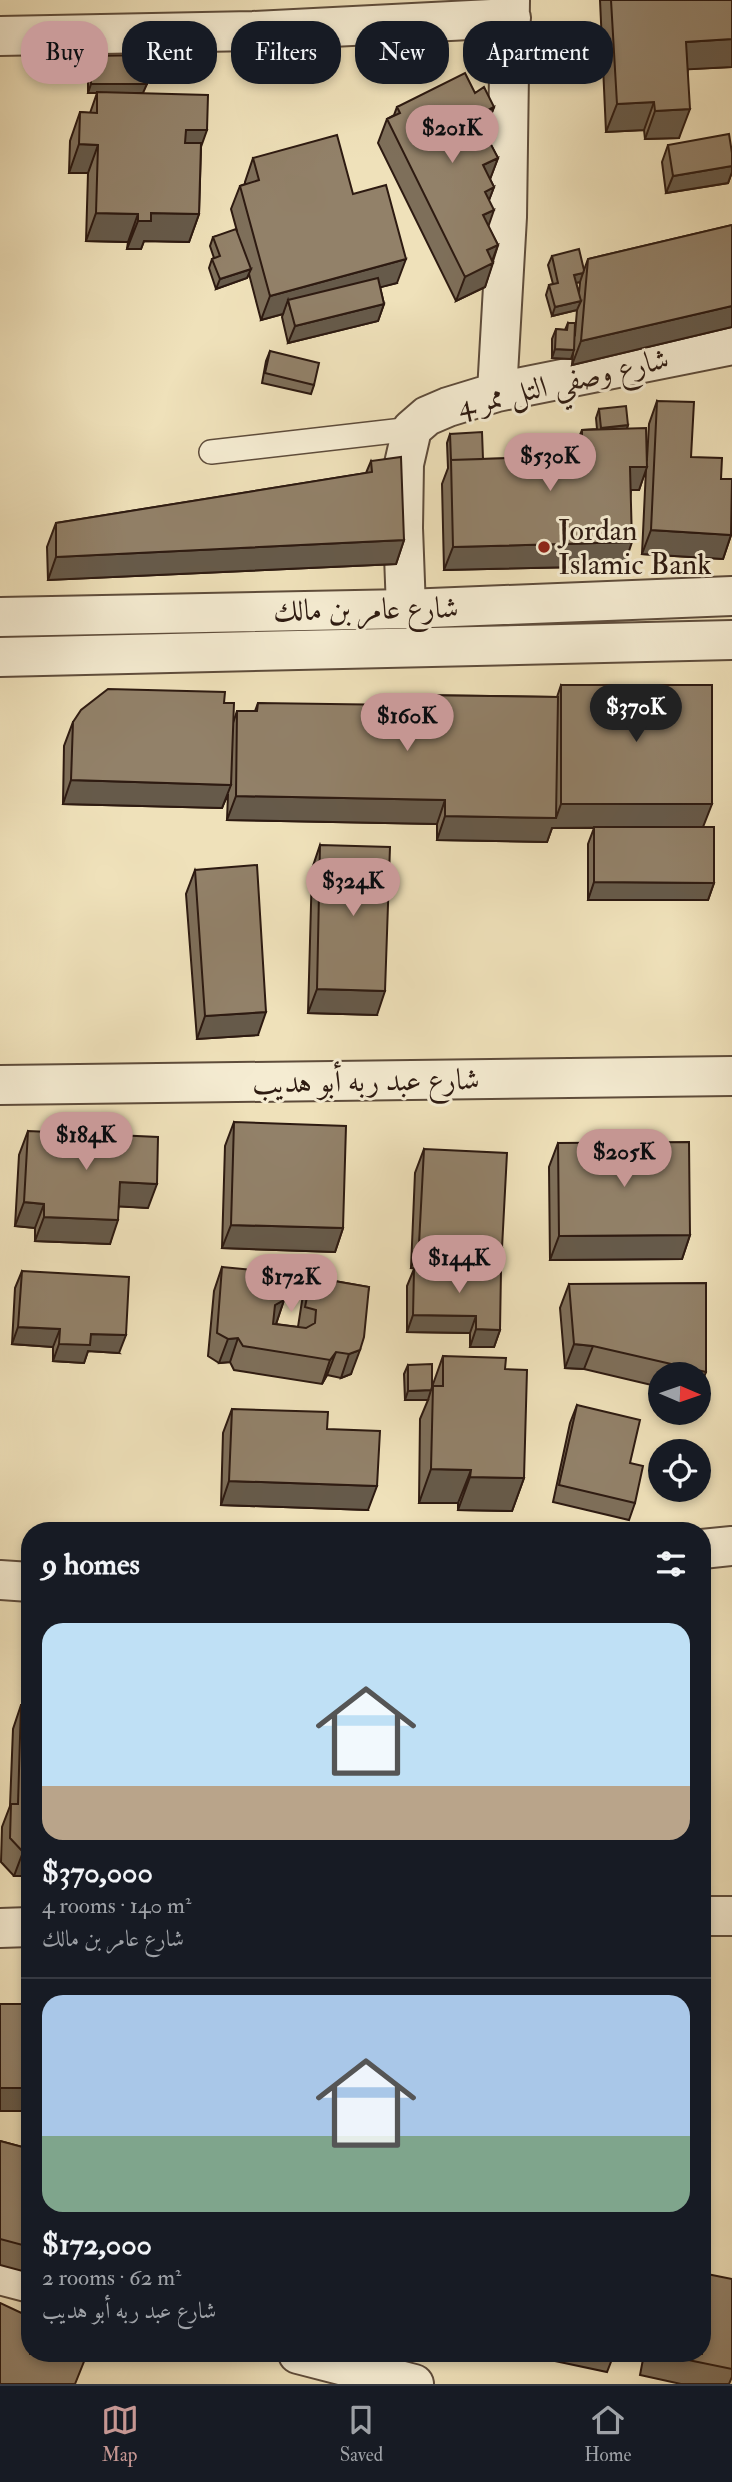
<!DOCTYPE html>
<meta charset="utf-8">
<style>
:root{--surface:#171b24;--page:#242831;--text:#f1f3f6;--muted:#9ea1a6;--line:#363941;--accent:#c59692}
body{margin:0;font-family:"IM FELL Double Pica",Amiri,serif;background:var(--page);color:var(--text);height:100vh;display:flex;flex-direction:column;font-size:26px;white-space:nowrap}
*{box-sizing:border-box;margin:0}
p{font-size:23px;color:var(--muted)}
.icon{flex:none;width:38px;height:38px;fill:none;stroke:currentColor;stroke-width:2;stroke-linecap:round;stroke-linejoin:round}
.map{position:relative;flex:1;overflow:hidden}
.side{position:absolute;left:21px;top:1522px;width:690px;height:840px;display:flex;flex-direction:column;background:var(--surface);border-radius:28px;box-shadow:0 4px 10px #0003}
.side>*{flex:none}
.banner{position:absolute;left:21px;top:21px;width:691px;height:63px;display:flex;gap:14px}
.needle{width:46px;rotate:92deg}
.tools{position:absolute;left:648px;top:1362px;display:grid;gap:14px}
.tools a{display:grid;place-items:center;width:63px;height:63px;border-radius:50%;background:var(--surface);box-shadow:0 4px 10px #0003;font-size:35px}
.price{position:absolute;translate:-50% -60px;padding:0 16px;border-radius:24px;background:var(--accent);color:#111;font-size:23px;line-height:46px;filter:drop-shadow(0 2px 4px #0008)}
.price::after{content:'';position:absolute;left:50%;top:42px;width:21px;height:16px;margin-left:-10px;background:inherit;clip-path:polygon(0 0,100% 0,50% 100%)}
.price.current{background:#222;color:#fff}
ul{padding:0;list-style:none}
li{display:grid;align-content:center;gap:14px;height:371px;padding:0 21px}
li+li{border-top:2px solid var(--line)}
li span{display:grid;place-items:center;height:217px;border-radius:21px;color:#555}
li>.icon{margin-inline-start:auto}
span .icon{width:126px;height:126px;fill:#fffc;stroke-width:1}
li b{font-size:30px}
h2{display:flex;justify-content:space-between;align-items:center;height:84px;padding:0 21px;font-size:30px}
.pill{padding:0 24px;border-radius:28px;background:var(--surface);box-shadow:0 4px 10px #0003;font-size:24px;line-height:63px}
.pill.current{background:var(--accent);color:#111}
.tabs{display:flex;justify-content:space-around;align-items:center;height:98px;border-top:2px solid var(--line);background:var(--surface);font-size:19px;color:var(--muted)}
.tabs a{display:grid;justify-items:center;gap:4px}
.tabs .current{color:var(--accent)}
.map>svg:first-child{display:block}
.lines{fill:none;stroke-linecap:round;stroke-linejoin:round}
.service-casing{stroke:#5e4c3b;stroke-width:26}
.minor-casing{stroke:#5e4c3b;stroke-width:42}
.tertiary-casing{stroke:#5e4c3b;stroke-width:42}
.service{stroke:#f5ecd2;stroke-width:23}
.minor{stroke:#f5ecd2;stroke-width:38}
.tertiary{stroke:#f5ecd2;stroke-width:38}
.wall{fill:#7e6f5a;stroke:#2d1a11;stroke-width:2;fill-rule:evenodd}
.shaded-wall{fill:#665a4a;stroke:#2d1a11;stroke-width:2}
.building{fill:#928169;stroke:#2d1a11;stroke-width:2}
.poi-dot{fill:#8f2418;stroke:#f5ecd2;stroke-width:2.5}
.labels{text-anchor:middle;stroke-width:6;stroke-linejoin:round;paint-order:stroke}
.street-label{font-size:30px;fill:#2d1a11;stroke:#f5ecd2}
.poi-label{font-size:30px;fill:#2d1a11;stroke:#f5ecd2;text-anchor:start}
</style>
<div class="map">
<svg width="732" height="2384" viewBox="0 0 732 2384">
<rect width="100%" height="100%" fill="#efe1ba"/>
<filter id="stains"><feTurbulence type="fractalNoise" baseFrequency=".00286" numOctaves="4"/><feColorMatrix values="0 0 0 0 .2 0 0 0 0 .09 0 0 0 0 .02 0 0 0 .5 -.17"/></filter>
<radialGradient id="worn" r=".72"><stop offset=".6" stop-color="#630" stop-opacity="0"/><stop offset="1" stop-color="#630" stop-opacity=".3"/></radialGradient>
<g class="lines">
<g class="service-casing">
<path id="service" d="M211,452L412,429"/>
</g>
<g class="minor-casing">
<path id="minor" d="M0,36L253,31L511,18
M497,392L507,217L510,0
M406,609L403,528L404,464L412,429L427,416L448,407L497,392L732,345
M0,1085L732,1076
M702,1549L732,1546
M0,1580L30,1582
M702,1916H732
M0,1928L30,1927
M0,2275L30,2283
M298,2354L414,2384"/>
</g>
<g class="tertiary-casing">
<path id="tertiary" d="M0,617L406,609L732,596
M0,657L732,640"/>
</g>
<use href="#service" class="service"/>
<use href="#minor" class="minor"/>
<use href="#tertiary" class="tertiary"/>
</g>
<path class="wall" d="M600,0H732V67L688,69L679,138L645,139L644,130L606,132Z
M91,56L143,93L201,148L199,214L189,242L144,241L141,249H127L128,242L86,241L88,173H69L70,141L80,112L90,113L97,93H88V65Z
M475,93L494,107L485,131L484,132L498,158L490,179L494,187L489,200L488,226L498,245L485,287L456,301L378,143L387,119L394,115L397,107Z
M668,145L732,153V172L728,183L666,193L662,162Z
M253,158L353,194L397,283L380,287L384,304L378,321L288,343L282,317L283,314L261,320L249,274L247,278L216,289L209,268L212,259L214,258L210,246L213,237L237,231L231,209L240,186L245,184V182Z
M732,225V327L572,365L573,353L571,359L552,358V339L556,329L565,330L568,323L575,334L577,310L552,316L546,295L549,285L553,284L548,265L552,256L584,270L588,259ZM580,282V283L579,293L576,283Z
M270,351L314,385L311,394L262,383L266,361Z
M657,401L691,457L721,479L731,535L723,559L642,554L646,469L639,490H631L624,566L444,570L442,484L448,468L447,443L450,434L483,459L534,458L540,443L577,442L582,430L597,429L596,418L599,409L628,425L627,428L647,459L649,424Z
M371,461L404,540L396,564L48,580L47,547L56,523L366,473Z
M561,685L703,827L714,883L708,900H588V844L594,828H552L547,842L437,840V824L227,820L228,794L222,808L63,804L64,746L73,722L224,703L233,723L237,711H255L258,703L403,718L411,695L557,697Z
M320,845L377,1015L308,1013L312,869Z
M195,870L258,1035L197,1039L186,894Z
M234,1122L343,1228L335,1252L222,1248L225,1146Z
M28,1131L148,1208L119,1206L110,1244L35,1241V1228L15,1226L19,1155Z
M558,1143L690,1235L682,1259L550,1260L549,1167Z
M424,1149L502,1248L494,1270L500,1330L494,1347H470V1333L407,1332V1286L414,1269H434L411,1268L415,1173Z
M222,1267L284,1300L276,1324L298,1327L302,1301L311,1277L369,1287L351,1374L341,1378L327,1375L322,1384L234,1370L230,1362L219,1363L208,1356L214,1291Z
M22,1271L119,1353L88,1351L84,1363L53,1361V1347L12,1344L15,1288Z
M569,1284L706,1372L698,1393V1374H660V1387L584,1369L565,1368L560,1308Z
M443,1356L505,1369L524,1478L512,1511L458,1510V1503H419L420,1419L428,1400H405L404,1374L408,1365L432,1387Z
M577,1405L630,1463L635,1503L629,1520L553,1502L570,1423Z
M232,1409L327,1429L368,1510L221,1505L223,1433Z
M21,1705L30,1876H14L1,1862L2,1827L10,1806L13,1729Z
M0,2141L30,2149V2273L0,2265Z
M732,2279V2377L729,2384H681L640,2375L644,2354H702Z
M522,2354H614L607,2372Z"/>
<path class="shaded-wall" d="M732,39V67L676,70L686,42Z
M91,84H147L143,93H88Z
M654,102L644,130L606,132L617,104Z
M494,107L485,131L468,140L476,116Z
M690,109L679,138L645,139L655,111Z
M186,130H207L197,158H175Z
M79,144L98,145L88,173H69Z
M498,158L489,182L483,165Z
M732,166V172L728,183L666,193L673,176Z
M494,187L485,211V192Z
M494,210L486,233L483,215Z
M96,213L138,214L128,242L86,241Z
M151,213L199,214L189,242L144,241L141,249H127L138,221Z
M498,245L491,264L493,263L485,287L456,301L465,277L487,250Z
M406,259L397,283L291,311L288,300L283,314L261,320L270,296Z
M251,269L247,278L216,289L220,279Z
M583,273L580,282L571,284L574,275Z
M581,301L577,310L552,316L555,307Z
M384,304L378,321L288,343L295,326Z
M732,306V327L572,365L581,341Z
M555,349L574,350L571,359L552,358Z
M628,425L625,435L601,428Z
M630,467H647L639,490H622Z
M651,530L731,535L723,559L642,554Z
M404,540L396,564L48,580L56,557Z
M632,542L624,566L444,570L453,547Z
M71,780L231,785L222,808L63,804Z
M236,796L445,800L437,824L227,820Z
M561,804H712L703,827L552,828L547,842L437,840L445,816L556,818Z
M594,882L714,883L708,900H588Z
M317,989L385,991L377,1015L308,1013Z
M266,1012L258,1035L197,1039L205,1016Z
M120,1182L157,1184L148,1208L111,1206Z
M24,1202L44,1204L35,1228L15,1226Z
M44,1217L118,1220L110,1244L35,1241Z
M231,1225L343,1228L335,1252L222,1248Z
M690,1235L682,1259L550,1260L559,1236Z
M419,1244L502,1248L494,1272L411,1268Z
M284,1300L276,1324L266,1329L275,1305Z
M413,1315L476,1316L470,1333L407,1332Z
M18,1327L60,1329L53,1347L12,1344Z
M476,1329L500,1330L494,1347H470Z
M91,1334L126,1335L119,1353L88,1351L84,1363L53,1361L59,1344Z
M238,1338L230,1362L219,1363L228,1339Z
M574,1344L593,1346L584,1369L565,1368Z
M360,1350L351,1374L341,1378L349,1354Z
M336,1352L327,1375L322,1384L330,1360Z
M431,1390L428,1400H405L408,1391Z
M431,1469L471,1470L458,1503H419Z
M470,1477L524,1478L512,1511L458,1510Z
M229,1481L377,1486L368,1510L221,1505Z
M23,1852H30V1876H14Z
M0,2088H30V2111H0Z"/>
<path class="building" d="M611,0H732V39L686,42L690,109L655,111L654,102L617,104Z
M146,55L147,84H91V56Z
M465,73L475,93L484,87L494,107L476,116L498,158L483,165L494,187L485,192L494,210L483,215L498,245L487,250L493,263L465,277L387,119L400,113L397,107Z
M97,92L208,95L207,130H186L185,143H201L199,214L151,213V221H138V214L96,213L98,145L79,144L80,112L97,113Z
M729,134L732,153V166L673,176L668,145Z
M337,135L353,194L386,185L406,259L270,296L240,186L259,180L253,158Z
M732,225V306L581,341L588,259Z
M236,229L251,269L220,279L212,259L220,256L213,237Z
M579,249L584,270L583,273L574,275L581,301L555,307L549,285L558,283L552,256Z
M378,278L384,304L295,326L288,300Z
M568,323H575L574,350L555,349L556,329L567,330Z
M270,351L319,363L314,385L265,373Z
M657,401L694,402L691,457L722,458L721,479H732L731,535L651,530Z
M626,406L628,425L601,428L599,409Z
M646,428L647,467H630L632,542L453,547L451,460L540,457V443L582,442V430Z
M482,432L483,459L451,460L450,434Z
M401,457L404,540L56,557V523L372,472L371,461Z
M561,685H712V804H561Z
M108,689L225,692L224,703H234L231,785L71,780L73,722L81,710Z
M411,695L558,697L556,818L445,816V800L236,796L237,711H257L258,703L402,705L401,718H410Z
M594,827H714V883L594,882Z
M320,845L390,847L385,991L317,989Z
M257,865L266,1012L205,1016L195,870Z
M234,1122L346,1126L343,1228L231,1225Z
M28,1131L158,1137L157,1184L120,1182L118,1220L44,1217V1204L24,1202Z
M689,1142L690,1235L559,1236L558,1143Z
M424,1149L507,1153L502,1248L419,1244Z
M222,1267L287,1273L284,1300L275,1305L273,1324L306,1328L315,1323L316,1310L305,1307L311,1277L369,1287L364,1337L360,1350L349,1354L336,1352L330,1360L243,1346L238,1338L228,1339L217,1333Z
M414,1269L501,1270L500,1330L476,1329V1316L413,1315Z
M22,1271L129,1277L126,1335L91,1334L90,1345L59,1344L60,1329L18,1327Z
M706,1283V1372L593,1346L574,1344L569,1284Z
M443,1356L506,1358L505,1369L527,1370L524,1478L470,1477L471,1470L431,1469L433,1386H443Z
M432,1364V1387L431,1390L408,1391V1365Z
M577,1405L640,1420L630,1463L643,1466L635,1503L559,1485Z
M232,1409L328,1412L327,1429L380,1431L377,1486L229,1481Z
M21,1705L30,1706V1852H23L10,1838L11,1804H18Z
M0,2004H29L30,2088H0Z
M0,2141L30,2149V2247L0,2239Z
M702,2273L732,2279V2369L659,2354H702Z
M0,2303L30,2317V2354H87L75,2384H0Z"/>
<circle class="poi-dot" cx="544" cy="547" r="7"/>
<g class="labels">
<g class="street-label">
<text transform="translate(563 382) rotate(-13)" y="10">شارع وصفي التل ممر 4</text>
<text transform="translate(366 609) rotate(-1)" y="10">شارع عامر بن مالك</text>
<text transform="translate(366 1081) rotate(-1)" y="10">شارع عبد ربه أبو هديب</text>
</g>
<g class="poi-label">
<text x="558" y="540">Jordan<tspan x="558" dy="34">Islamic Bank</tspan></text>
</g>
</g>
<rect width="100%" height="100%" filter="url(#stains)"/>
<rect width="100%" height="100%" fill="url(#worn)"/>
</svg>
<div class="tools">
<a><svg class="needle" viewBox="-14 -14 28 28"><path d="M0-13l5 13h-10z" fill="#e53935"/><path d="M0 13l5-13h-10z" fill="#9ea1a6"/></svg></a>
<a><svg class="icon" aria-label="locate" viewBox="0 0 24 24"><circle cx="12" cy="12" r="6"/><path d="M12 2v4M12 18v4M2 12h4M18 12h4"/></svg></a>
</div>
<b class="price" style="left:452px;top:165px">$201K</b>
<b class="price" style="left:550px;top:493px">$530K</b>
<b class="price current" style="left:636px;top:744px">$370K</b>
<b class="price" style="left:407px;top:753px">$160K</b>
<b class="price" style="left:353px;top:918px">$324K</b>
<b class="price" style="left:86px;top:1172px">$184K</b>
<b class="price" style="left:624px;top:1189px">$205K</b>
<b class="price" style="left:459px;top:1295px">$144K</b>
<b class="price" style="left:291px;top:1314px">$172K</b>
<div class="banner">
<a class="pill current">Buy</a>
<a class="pill">Rent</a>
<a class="pill">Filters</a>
<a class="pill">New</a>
<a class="pill">Apartment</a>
</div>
<section class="side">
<h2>9 homes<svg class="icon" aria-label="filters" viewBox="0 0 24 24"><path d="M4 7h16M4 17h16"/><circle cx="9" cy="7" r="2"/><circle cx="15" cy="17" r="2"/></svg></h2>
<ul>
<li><span style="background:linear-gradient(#bfe0f5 75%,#b9a48a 0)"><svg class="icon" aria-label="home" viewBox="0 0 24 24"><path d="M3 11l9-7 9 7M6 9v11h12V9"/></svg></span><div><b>$370,000</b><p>4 rooms · 140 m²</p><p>شارع عامر بن مالك</p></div></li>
<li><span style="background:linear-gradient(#a9c7e8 65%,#7fa58c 0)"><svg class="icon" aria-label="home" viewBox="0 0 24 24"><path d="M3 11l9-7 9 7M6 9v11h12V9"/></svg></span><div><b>$172,000</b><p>2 rooms · 62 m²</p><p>شارع عبد ربه أبو هديب</p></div></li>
</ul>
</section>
</div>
<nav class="tabs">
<a class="current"><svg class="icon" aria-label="map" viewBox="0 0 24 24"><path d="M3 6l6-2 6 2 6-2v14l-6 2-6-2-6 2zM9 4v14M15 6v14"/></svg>Map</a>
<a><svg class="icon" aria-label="saved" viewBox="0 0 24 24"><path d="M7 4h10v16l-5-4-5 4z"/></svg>Saved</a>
<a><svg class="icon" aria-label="home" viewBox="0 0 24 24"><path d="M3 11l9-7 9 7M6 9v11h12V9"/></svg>Home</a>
</nav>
